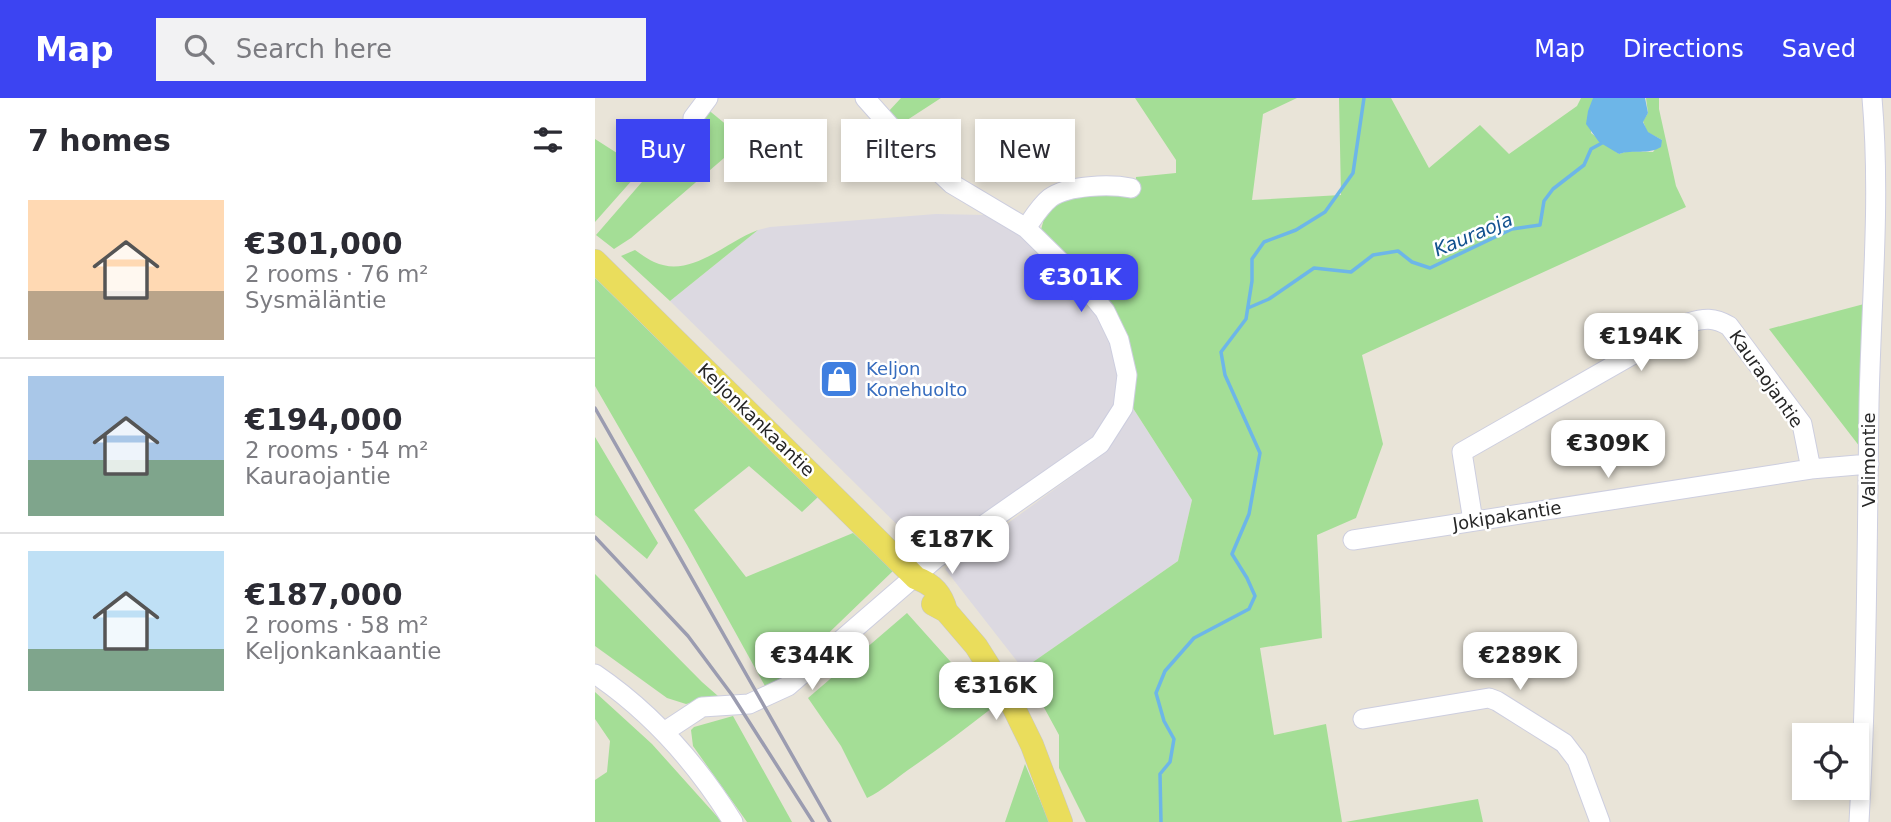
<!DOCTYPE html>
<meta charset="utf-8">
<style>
:root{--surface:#fff;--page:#f2f2f3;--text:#2b2b33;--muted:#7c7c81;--line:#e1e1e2;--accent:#3c44f2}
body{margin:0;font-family:"DejaVu Sans",sans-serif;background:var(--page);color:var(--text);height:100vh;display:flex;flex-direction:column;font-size:26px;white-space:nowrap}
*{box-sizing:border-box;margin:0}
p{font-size:23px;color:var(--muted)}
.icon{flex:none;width:38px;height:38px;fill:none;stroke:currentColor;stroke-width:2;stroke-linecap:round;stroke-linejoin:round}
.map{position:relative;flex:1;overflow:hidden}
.panel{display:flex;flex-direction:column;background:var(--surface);width:595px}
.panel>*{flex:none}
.guide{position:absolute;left:21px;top:21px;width:665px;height:63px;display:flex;gap:14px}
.controls{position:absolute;left:1197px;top:625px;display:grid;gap:14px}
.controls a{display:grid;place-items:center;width:77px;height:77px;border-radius:0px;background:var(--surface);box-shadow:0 4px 10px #0003;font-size:35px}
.price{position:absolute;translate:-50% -60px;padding:0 16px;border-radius:14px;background:#fff;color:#222;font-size:23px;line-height:46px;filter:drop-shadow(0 2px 4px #0008)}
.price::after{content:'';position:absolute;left:50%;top:42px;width:21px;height:16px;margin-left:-10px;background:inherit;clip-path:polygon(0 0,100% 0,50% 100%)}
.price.on{background:var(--accent);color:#fff}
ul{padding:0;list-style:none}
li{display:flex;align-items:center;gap:21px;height:175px;padding:0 28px}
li+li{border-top:2px solid var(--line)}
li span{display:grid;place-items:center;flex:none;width:196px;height:140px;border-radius:0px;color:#555}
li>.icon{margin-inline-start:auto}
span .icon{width:84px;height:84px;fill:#fffc;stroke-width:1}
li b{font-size:30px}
h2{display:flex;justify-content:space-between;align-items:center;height:84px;padding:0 28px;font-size:30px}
.chip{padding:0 24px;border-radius:0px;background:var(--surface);box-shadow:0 4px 10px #0003;font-size:24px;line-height:63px}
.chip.on{background:var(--accent);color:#fff}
header{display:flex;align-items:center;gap:42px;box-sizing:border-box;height:98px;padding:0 35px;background:var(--accent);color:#fff}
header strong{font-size:33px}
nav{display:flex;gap:38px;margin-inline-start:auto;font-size:24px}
.search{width:490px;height:63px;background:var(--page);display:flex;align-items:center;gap:18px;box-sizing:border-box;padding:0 24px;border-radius:0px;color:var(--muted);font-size:26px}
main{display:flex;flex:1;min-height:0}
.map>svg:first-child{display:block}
.industrial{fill:#dcd9e1}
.green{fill:#a4de96}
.water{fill:#6db6e8}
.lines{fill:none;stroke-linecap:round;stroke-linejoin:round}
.stream{stroke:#6db6e8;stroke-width:3.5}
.minor-casing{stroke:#cdcedf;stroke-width:21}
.major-casing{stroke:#c7c7c7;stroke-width:24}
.minor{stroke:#fff;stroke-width:19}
.major{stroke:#eadd5c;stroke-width:23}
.rail{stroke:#9b9cb0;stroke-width:3.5}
.labels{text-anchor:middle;stroke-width:5;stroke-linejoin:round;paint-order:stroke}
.shop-label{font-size:18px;fill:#366cbe;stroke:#fff;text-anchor:start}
.street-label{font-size:18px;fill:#262626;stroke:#fff}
.water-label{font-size:19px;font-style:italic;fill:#12528f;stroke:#fff}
</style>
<header>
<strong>Map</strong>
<div class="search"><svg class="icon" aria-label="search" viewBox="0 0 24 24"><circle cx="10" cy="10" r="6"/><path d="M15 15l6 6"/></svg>Search here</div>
<nav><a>Map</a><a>Directions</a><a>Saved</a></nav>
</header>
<main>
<section class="panel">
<h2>7 homes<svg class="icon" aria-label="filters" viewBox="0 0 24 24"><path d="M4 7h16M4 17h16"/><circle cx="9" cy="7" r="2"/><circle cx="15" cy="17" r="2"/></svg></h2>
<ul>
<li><span style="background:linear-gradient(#ffd9b3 65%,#b9a48a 0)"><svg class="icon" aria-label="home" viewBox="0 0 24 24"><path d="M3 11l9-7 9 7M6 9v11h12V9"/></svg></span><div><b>€301,000</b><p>2 rooms · 76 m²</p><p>Sysmäläntie</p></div></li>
<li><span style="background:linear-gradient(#a9c7e8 60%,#7fa58c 0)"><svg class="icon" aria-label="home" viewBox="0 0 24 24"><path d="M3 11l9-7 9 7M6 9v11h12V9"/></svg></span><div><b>€194,000</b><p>2 rooms · 54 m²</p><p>Kauraojantie</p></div></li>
<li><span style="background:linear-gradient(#bfe0f5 70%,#7fa58c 0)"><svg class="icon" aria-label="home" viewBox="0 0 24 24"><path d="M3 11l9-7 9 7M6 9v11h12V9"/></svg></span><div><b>€187,000</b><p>2 rooms · 58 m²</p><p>Keljonkankaantie</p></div></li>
</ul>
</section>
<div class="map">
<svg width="1296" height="724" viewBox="0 0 1296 724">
<rect width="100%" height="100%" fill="#e9e4d8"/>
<path class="industrial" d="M341,116L391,117L426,135L481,187L503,217L519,244L525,279L522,308L500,341L334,458L75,203L163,132L175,129Z
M536,307L597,402L583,463L428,571L350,471L512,353Z"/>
<path class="green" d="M306,0H346L306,26L293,14Z
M540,0H702L668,16L657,102L746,97L744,0H796L834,70L885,27L914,56L982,8L986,0H998L996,35L1024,56L1033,53L1058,54L1067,42L1052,34L1048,23L1053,15L1051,0H1064V11L1081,88L1091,109L767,257L788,346L761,420L722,437L727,540L665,550L679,637L731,626L747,724H491L464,670V637L428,571L583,463L597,402L536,307L531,240L445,135L449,121L463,102L540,93L541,79L581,75V62Z
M111,10L150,42L36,140L19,151L1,137Z
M0,41L47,71L0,124Z
M163,132L75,203L26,158L40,152C46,156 52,161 59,164C96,181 130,144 163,132Z
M0,180L223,399L207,414L154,368L99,412L151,479L258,435L299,472L188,579L170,588L92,447L0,288Z
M1269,206L1265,349L1174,231Z
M0,339L63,445L52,461L0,417Z
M0,476L107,584L123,598L91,606L72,600L0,548Z
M312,515L397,610C369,632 342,652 313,672C299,682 288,692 272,700L246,648L213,600Z
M0,594L57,646L127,724H0V682L12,674L15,643L0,621Z
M138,618L197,724H152L98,648L96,632L99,629Z
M430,666L454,724H410Z
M883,701L888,724H750Z"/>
<path class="water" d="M998,0H1050L1053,15L1048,24L1053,34L1067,42L1066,49C1053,57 1038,51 1024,56L1004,44L991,26L993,13Z"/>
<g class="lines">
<path class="stream" d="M653,210L674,201L719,170L756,174L778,157L803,153L817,164L835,170L917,131L945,127L949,103L958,91L989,67L996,51L1007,45
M566,724L565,676L575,664L579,641L569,623L561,595L570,573L599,540L654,511L660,498L652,480L637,456L654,416L665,355L630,277L626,254L651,221L657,183V161L669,144L701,132L730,114L758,75L769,0"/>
<g class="minor-casing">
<path id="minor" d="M98,20L113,0
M431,130C438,120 445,108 455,100C473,87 515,86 536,90
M878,423L867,354L1093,225C1109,220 1119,219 1134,228L1207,326L1216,371
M758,442L1216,371L1274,366
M0,576C56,614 102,666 138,724
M768,621L894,600L902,603L969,645L982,662L1005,724
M69,634L107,609L154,606L193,588L340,461L505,346L528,310L532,277L524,242L510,213L486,184L431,130L357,86L295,28L270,0
M1264,724C1272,585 1272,446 1274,306C1276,204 1286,103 1277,0"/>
</g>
<g class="major-casing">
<path id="major" d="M0,163L321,480C338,486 347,496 351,513
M338,506L351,513L381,548L414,600L437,647L466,724"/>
</g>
<use href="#minor" class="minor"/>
<use href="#major" class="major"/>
<path class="rail" d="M0,310L235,724
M0,439L93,538L137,597L218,724"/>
</g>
<defs>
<g id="shop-square" transform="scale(2.0125)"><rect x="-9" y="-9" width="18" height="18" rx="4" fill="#3f7fe0" stroke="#fff"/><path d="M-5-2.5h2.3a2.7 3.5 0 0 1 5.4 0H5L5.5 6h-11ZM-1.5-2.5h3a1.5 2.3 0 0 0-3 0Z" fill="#fff"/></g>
</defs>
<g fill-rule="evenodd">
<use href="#shop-square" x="244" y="281"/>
</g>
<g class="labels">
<g class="shop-label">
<text x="271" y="277">Keljon<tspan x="271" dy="21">Konehuolto</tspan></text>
</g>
<g class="street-label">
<text transform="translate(1171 281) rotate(55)" y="6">Kauraojantie</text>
<text transform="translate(161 322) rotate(44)" y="6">Keljonkankaantie</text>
<text transform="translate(1274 362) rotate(-90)" y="6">Valimontie</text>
<text transform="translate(912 418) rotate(-9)" y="6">Jokipakantie</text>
</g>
<g class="water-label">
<text transform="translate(878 136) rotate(-23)" y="7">Kauraoja</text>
</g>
</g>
</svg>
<div class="controls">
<a><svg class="icon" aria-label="locate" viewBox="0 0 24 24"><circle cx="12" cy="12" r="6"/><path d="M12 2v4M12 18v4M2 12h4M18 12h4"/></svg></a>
</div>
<b class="price on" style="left:486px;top:216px">€301K</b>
<b class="price" style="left:1046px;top:275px">€194K</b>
<b class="price" style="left:1013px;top:382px">€309K</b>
<b class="price" style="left:357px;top:478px">€187K</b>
<b class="price" style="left:217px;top:594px">€344K</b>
<b class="price" style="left:925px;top:594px">€289K</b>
<b class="price" style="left:401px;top:624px">€316K</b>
<div class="guide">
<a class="chip on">Buy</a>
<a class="chip">Rent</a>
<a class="chip">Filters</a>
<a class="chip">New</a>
</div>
</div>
</main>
